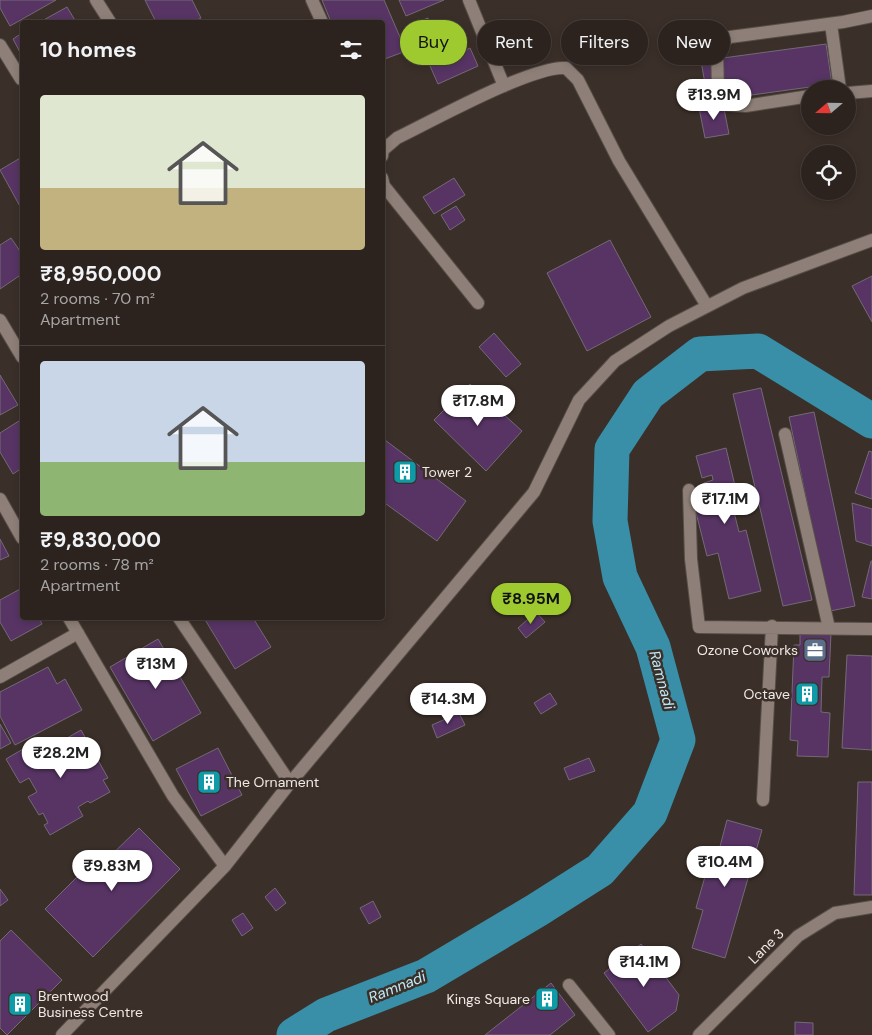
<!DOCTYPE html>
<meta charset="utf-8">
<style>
:root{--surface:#2c231f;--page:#382f2c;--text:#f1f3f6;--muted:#a6a4a4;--line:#48403d;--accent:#9eca2f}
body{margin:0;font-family:"DM Sans",sans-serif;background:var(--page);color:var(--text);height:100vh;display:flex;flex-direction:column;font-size:19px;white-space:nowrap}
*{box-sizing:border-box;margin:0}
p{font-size:16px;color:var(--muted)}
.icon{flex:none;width:28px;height:28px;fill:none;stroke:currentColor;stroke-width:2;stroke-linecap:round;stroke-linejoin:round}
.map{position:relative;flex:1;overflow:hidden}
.drawer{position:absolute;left:20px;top:20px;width:365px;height:600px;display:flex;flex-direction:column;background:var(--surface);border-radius:5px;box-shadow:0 2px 8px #0003,0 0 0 1px var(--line)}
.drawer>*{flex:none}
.hud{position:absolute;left:400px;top:20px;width:396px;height:45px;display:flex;gap:10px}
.needle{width:32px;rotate:250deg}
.tools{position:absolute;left:801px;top:80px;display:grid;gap:10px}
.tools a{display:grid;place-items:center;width:55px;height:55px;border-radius:50%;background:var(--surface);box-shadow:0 2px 8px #0003,0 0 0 1px var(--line);font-size:25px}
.price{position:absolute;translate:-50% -42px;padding:0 11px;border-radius:18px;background:#fff;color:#222;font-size:16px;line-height:32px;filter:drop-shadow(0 1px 2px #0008)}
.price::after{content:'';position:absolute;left:50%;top:30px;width:15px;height:11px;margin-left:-8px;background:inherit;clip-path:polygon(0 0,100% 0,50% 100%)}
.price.on{background:var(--accent);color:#111}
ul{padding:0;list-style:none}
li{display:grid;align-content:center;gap:10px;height:265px;padding:0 20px}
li+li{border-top:1px solid var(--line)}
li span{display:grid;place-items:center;height:155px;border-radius:5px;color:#555}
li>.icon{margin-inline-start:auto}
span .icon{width:90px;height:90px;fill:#fffc;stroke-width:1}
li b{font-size:21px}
h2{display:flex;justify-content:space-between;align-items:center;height:60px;padding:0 20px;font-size:21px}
.pill{padding:0 18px;border-radius:22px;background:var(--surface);box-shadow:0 2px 8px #0003,0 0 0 1px var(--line);font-size:18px;line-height:45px}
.pill.on{background:var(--accent);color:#111}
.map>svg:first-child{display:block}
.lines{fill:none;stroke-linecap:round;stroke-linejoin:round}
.river{stroke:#388fa7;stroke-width:35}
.building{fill:#573464;stroke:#736a76}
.minor-casing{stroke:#584e48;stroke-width:14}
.minor{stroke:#8e8078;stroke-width:12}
.labels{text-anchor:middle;stroke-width:5;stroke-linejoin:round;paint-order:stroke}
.poi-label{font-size:14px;fill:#f1e9e5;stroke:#3b2f29;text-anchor:start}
.street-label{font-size:14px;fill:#f1e9e5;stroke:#3b2f29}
.water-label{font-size:15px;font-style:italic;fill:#bfe9f6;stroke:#3b2f29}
</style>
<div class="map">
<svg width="872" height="1035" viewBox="0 0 872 1035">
<rect width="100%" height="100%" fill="#3b2f29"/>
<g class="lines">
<path class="river" d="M294,1035L326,1015L426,976L537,910L600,870L650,813L678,740L653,647L620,577L610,521L612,449L648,394L700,354L758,351L872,421"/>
</g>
<path class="building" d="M0,0H56L10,26L0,8Z
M145,0H192L201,18L193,22H156Z
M322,0H384L406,51L382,60V22H331Z
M399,0H444L406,16Z
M67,7L76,22H40Z
M428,18L435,40L413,48L405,27Z
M458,31L466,50L470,48L478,66L438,84L426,57L430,56L425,46Z
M22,33V56L13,39Z
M826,44L832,84L708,101L701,61Z
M723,104L729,134L705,138L699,108Z
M22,157V210L0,170Z
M454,178L465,195L434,214L423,197Z
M456,206L465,220L450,230L441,215Z
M11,238L22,254V274L0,289V245Z
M610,240L651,317L587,351L547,273Z
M872,276V322L852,286Z
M494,333L521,364L506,377L479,347Z
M0,375L18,405L0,415Z
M470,384L522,431L486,471L434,420Z
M761,388L812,600L783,606L733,394Z
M814,412L855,606L830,611L789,417Z
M22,419V468L13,474L0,452V433Z
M385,440L466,501L437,541L382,501V444Z
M726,448L740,507L733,508L739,532L746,530L761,591L729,599L718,553L707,556L692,497L706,493L704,483L713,480L712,475L702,478L696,456Z
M869,451L872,452V499L855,493Z
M852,503L872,509V546L856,541Z
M0,539L9,556L0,560Z
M871,561H872V599L862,597Z
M22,588V618H39L42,624L11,641L0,622V600Z
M536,612L545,622L526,638L518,628Z
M204,618H253L271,647L235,669Z
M800,632L831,633L829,677H822L821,712L830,713L828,757L797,756L798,741L790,740L794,645H800Z
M158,639L201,713L153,741L110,667Z
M847,655L872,656V750L842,748Z
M48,667L57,684L65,679L82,710L15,745L0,716V692Z
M550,693L557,704L541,714L534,703Z
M459,713L465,725L437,738L432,725Z
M0,724L11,743L0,749Z
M81,730L108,778L103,780L110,792L90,803L88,801L78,807L83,816L50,835L44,825L48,823L43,813L39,815L28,797L37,792L29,778L20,783L6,759L35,742L41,753Z
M218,748L242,795L201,816L176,769Z
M589,758L595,771L569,780L564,768Z
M858,782H872V895H854Z
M727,820L762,830L725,958L692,948L703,910L696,908L712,852L718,854Z
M139,828L180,869L93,957L45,909L92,862L98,868Z
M275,888L286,903L276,911L265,897Z
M0,889L8,900L0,906Z
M373,901L381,917L369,924L360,908Z
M243,913L253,928L242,936L232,920Z
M11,930L62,980L7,1035L0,1028V941Z
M641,944L679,995L676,1011L648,1032L604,973Z
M551,983L575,1015L550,1035H485Z
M795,1022L813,1023V1035H795Z"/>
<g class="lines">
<g class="minor-casing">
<path id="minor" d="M96,0L110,22
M312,0L322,22
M469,0L504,86
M831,24L840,89
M0,45L21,79
M848,93L872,91
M810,96L745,106L728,105L718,92L717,46L730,37L843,22L872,16
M382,156L383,150L397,138C432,121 533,65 566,68L578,80L619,161L707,306
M382,178L384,186L478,303
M0,320L22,357
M785,434L829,628
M689,490L691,559L699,627L872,629
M0,499L22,538
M69,618L173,796L225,866
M179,618L290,783
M0,677L78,633
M763,800L772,626
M569,985L609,1035
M62,1035L225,866L290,783L534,492L579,400L615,361L669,326L743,288L872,240
M699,1035L798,936L835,913L872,907"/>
</g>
<use href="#minor" class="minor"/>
</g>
<defs>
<g id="building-square" transform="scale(1.25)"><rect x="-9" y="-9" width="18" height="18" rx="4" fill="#0f9aa8" stroke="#3b2f29"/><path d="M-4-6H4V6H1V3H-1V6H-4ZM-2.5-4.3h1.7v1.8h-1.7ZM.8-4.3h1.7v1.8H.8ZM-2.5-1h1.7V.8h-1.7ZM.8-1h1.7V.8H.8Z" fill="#fff"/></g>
<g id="office-square" transform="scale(1.25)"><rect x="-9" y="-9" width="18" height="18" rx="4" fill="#5c6f8a" stroke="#3b2f29"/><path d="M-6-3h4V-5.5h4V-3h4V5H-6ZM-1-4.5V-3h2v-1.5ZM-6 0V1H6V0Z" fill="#fff"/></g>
</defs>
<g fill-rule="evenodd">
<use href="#building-square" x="405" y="472"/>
<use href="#office-square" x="815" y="650"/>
<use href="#building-square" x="807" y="694"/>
<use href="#building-square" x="209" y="782"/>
<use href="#building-square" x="547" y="999"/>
<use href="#building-square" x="20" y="1004"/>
</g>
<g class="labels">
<g class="poi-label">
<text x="422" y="477">Tower 2</text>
<text x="798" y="655" text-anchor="end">Ozone Coworks</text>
<text x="790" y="699" text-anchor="end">Octave</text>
<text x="226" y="787">The Ornament</text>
<text x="38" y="1001">Brentwood<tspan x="38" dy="16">Business Centre</tspan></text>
<text x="530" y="1004" text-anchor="end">Kings Square</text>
</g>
<g class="street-label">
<text transform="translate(766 946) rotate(-45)" y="5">Lane 3</text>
</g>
<g class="water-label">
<text transform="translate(662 680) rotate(75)" y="5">Ramnadi</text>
<text transform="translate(397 987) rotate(-22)" y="5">Ramnadi</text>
</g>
</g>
</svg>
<div class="tools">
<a><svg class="needle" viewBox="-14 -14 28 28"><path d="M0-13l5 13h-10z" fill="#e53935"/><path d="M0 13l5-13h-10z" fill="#a6a4a4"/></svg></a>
<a><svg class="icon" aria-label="locate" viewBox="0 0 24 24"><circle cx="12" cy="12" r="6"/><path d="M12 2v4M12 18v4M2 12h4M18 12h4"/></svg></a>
</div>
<b class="price" style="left:714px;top:121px">₹13.9M</b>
<b class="price" style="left:478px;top:427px">₹17.8M</b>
<b class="price" style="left:725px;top:525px">₹17.1M</b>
<b class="price on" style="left:531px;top:625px">₹8.95M</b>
<b class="price" style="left:156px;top:690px">₹13M</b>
<b class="price" style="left:448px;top:725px">₹14.3M</b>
<b class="price" style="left:61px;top:779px">₹28.2M</b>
<b class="price" style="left:725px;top:888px">₹10.4M</b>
<b class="price" style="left:112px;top:892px">₹9.83M</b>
<b class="price" style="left:644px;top:988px">₹14.1M</b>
<div class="hud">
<a class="pill on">Buy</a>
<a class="pill">Rent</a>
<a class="pill">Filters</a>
<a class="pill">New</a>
</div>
<section class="drawer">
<h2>10 homes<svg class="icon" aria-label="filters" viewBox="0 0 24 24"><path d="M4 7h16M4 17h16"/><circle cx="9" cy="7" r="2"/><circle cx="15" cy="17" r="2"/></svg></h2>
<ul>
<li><span style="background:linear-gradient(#dfe7d0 60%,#c2b280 0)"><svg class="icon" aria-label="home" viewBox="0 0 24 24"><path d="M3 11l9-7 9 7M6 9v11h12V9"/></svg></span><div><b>₹8,950,000</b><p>2 rooms · 70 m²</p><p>Apartment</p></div></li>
<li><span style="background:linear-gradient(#c9d6e8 65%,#8fb573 0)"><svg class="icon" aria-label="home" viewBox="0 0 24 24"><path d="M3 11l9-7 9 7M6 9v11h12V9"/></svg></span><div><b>₹9,830,000</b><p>2 rooms · 78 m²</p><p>Apartment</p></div></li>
</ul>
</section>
</div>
